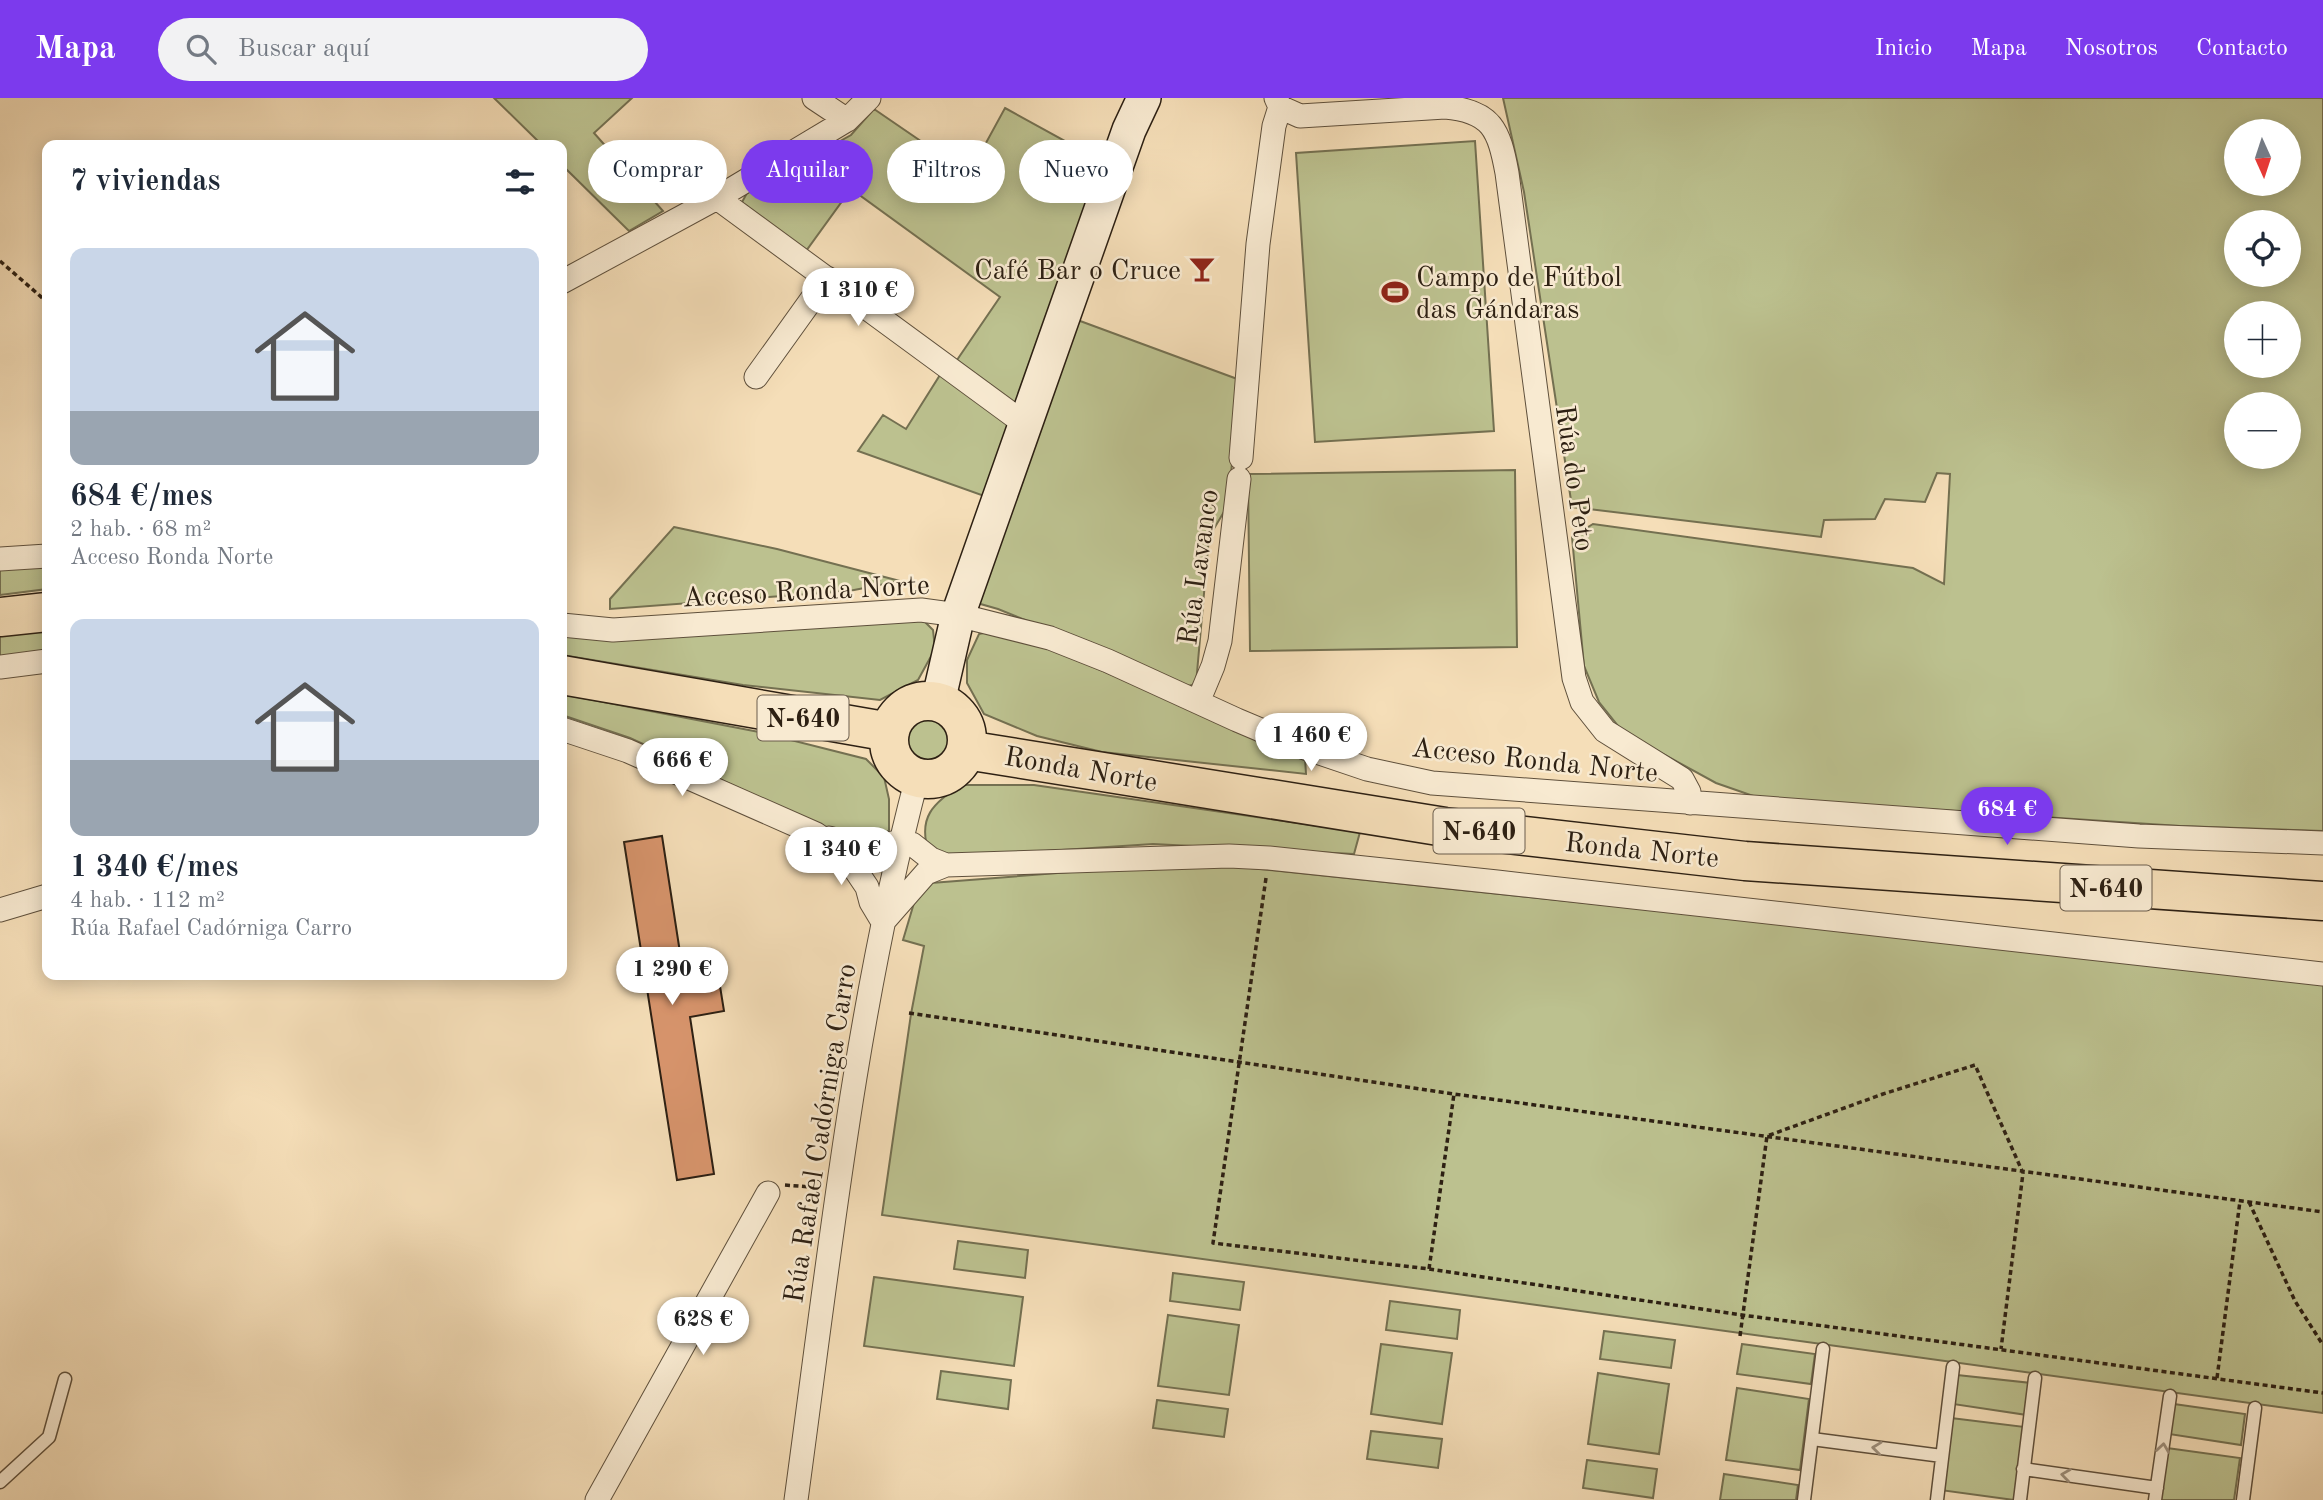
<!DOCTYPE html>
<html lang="es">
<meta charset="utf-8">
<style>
:root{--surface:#fff;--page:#f2f2f3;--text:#1f2937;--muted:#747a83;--accent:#7c3aed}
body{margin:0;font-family:"Old Standard TT",serif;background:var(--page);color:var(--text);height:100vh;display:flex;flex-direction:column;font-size:26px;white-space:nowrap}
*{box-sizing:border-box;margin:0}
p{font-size:23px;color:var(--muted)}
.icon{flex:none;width:38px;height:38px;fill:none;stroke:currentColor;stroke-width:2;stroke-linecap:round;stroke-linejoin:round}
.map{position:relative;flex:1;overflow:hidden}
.side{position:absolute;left:42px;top:42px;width:525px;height:840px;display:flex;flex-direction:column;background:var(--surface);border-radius:14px;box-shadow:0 4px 18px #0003}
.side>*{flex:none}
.guide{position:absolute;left:588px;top:42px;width:665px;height:63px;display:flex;gap:14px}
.needle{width:46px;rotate:177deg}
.fabs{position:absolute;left:2224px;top:21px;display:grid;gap:14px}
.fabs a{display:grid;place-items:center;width:77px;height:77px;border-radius:50%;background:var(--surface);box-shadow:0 4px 18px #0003;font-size:35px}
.price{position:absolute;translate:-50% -60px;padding:0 16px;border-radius:24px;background:#fff;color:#222;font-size:23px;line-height:46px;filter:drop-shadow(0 2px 4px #0008)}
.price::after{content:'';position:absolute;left:50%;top:42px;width:21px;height:16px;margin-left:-10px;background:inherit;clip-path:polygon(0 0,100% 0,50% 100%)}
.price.on{background:var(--accent);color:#fff}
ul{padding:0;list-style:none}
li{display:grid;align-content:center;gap:14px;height:371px;padding:0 28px}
li span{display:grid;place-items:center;height:217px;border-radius:14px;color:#555}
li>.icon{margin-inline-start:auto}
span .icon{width:126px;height:126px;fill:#fffc;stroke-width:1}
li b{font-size:30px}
h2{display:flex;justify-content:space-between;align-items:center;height:84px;padding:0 28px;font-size:30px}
.pill{padding:0 24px;border-radius:32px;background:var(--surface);box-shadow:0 4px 18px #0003;font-size:24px;line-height:63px}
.pill.on{background:var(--accent);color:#fff}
header{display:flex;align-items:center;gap:42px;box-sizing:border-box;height:98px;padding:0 35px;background:var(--accent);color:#fff}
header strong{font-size:33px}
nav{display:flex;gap:38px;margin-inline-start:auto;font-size:24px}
.search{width:490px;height:63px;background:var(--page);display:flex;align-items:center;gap:18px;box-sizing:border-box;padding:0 24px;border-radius:38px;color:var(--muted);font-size:26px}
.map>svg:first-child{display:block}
.green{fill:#bcc18f;stroke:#747051;stroke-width:2;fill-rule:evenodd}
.building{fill:#d7946c;stroke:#2d2013;stroke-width:2}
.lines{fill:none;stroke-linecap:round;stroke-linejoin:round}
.lane-casing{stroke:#5f503c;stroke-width:15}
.street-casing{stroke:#5f503c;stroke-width:25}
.secondary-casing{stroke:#2d2013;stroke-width:36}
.highway-casing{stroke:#2d2013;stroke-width:41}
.path{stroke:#2d2013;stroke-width:3.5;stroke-dasharray:5 3.5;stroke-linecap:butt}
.lane{stroke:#f8ead1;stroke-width:12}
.street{stroke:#f8ead1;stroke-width:23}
.secondary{stroke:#f8ead1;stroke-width:33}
.highway{stroke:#f5deb8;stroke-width:38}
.oneway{stroke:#9d8f7c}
.labels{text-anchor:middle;stroke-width:5;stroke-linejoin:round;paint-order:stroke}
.shield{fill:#f8ead1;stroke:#6a5d4c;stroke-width:2}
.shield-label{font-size:26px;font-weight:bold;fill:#2d2013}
.poi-label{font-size:28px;fill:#2d2013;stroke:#f8ead1;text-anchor:end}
.street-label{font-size:28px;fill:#2d2013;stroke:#f8ead1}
</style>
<header>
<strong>Mapa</strong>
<div class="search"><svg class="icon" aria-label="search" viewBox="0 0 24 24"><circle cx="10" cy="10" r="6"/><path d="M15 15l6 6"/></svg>Buscar aquí</div>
<nav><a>Inicio</a><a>Mapa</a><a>Nosotros</a><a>Contacto</a></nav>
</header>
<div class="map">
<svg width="2323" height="1402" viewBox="0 0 2323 1402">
<rect width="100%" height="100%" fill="#f5deb8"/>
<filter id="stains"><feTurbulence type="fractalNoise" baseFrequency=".00286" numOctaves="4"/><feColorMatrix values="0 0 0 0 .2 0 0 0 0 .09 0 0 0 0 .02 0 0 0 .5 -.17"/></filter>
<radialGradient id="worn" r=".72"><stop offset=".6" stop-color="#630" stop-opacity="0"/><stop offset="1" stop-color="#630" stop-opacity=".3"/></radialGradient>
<path class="green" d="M494,0H632L594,35L663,113L629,133L562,67V47H542Z
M1503,0H2323V733L2180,728L1759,700L1716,685L1623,634L1599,604L1584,568L1572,439L1593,426L1913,470L1944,486L1950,376L1937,375L1925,404L1885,401L1875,421L1824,422L1821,439L1572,409L1524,94ZM2236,33H2289V86H2236ZM2236,124H2289V177H2236ZM2236,215H2289V268H2236ZM2236,306H2289V359H2236Z
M1005,10L1105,65L1024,305L1013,306L957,262L1000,199L851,91L806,153L741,106L747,95L851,37L874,11L969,76Z
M1475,43L1494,333L1315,344L1296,55Z
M1072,220L1240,282L1228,407L1209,439L1196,586L1188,588L998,511L977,505Z
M940,277L1012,328L987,399L858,353L883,317L906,331Z
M1515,372L1517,549L1250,553L1248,376Z
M674,429L777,451L900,483L849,493L610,511V501Z
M47,467V491L0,497V470Z
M923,522L933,532L935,551L918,582L880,602L743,587L562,557V535Z
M47,533V553L0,559V538Z
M988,534L1022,540L1080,563L1305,660L1306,676L1102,654L1037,638L984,616L967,585V562L979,536Z
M562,596L759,634L866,661L884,679L889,701V732L882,740L858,745L630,640L562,617Z
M904 642a23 23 0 1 1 46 0a23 23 0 1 1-46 0Z
M961,687H1034L1360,734L1354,756L1153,746L955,759L929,755C917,719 933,706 961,687Z
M1222,767L1895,837L2323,886V1315L882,1117L911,916L924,848L903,842L914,805L931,785L1135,769Z
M958,1143L1028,1152L1025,1180L954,1171Z
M1173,1175L1244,1184L1240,1212L1170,1203Z
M874,1179L1023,1199L1014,1268L864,1248Z
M1390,1203L1460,1212L1457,1241L1386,1232Z
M1168,1217L1239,1227L1229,1297L1158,1288Z
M1604,1233L1675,1242L1671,1270L1600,1261Z
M1381,1246L1452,1255L1442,1326L1371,1316Z
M1742,1246L1815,1256L1811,1286L1737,1276Z
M941,1273L1011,1282L1008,1311L937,1301Z
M1598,1275L1669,1286L1659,1356L1588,1346Z
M1957,1277L2031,1285L2027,1317L1953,1306Z
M1737,1290L1809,1301L1800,1372L1726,1362Z
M1157,1302L1228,1311L1224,1339L1153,1330Z
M2174,1306L2245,1316L2241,1347L2169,1336Z
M1951,1320L2025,1329L2014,1402L1940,1392Z
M1371,1333L1442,1341L1438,1370L1367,1361Z
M2167,1350L2240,1360L2234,1402H2160Z
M1587,1362L1657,1371L1653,1400L1583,1390Z
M1724,1376L1798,1387L1796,1402H1720Z"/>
<path class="building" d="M662,738L685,887L719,882L724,913L690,919L714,1076L677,1082L624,744Z"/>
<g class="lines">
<g class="lane-casing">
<path id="lane" d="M1812,1341L1942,1358
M2023,1371L2157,1390
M0,1384L49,1339L65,1281
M1804,1402L1823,1251
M1937,1402L1953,1269
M2020,1402L2035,1280
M2155,1402L2170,1298
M2243,1402L2255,1310"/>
</g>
<g class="street-casing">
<path id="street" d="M814,0L847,22
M1276,0L1280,9L1300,18L1445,9C1492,13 1499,32 1507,75L1574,580L1582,604L1605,633L1682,681L1689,694L1690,705
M717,100L1025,326
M562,184L717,100L847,22L869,0
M756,279L827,180
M1241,360L1258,146L1274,28L1280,9
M0,461L47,458
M562,527L613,532L921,512L958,517L1050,540L1108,563L1237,622L1296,647L1367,671L1432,685L2139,738L2323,745
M0,569L47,563
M1198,604L1213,568L1220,543L1239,381
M562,631L628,653L816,736L844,755L867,789L871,804L883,824
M829,740L862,749H877L901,743L912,746L931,761L946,767
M0,812L47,798
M883,824L926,775L946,767L1229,758L1269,760L1497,784L2323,876
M597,1402L768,1095
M796,1402C829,1160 855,916 917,680"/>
</g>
<g class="secondary-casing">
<path id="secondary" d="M938,604L958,517L1129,32L1144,0"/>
</g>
<g class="highway-casing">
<path id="highway" d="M0,519L47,514
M562,577L890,634
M889 642a39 39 0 1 1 78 0a39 39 0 1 1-78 0Z
M966,652L1445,729L1745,763L2323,803"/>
</g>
<path class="path" d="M0,163L47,204
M1266,780L1213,1145L1429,1171L1742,1217L2323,1295
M909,915L1454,996L2323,1114
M785,1087L811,1089
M2249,1104L2295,1203L2323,1247
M1429,1171L1454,996
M1740,1238L1767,1038L1883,996L1975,967L2023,1075L2001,1251
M2217,1280L2240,1103"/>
<use href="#lane" class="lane"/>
<use href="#street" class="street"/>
<use href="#secondary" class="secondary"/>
<use href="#highway" class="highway"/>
</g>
<defs><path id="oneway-chevron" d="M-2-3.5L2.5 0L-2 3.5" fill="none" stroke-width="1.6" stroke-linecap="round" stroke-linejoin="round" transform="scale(1.75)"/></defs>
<g class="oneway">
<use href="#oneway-chevron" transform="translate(1877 1350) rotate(-173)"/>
<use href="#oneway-chevron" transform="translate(2163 1350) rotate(-82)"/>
<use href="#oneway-chevron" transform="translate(2066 1377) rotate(-172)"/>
</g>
<defs>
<g id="bar-bare" transform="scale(2.1)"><path d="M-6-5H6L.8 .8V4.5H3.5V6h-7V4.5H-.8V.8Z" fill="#8f2418" stroke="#f8ead1" stroke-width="2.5" paint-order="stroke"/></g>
<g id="stadium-bare" transform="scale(2.1)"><path d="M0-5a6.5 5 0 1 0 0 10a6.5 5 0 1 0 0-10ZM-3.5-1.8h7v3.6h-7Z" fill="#8f2418" stroke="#f8ead1" stroke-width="2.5" paint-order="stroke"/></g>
</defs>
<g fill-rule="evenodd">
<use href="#bar-bare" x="1202" y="171"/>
<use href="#stadium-bare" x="1395" y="194"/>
</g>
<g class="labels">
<g class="shield">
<rect x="757.5" y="597.5" width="91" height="45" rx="5"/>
<rect x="1433.5" y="710.5" width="91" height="45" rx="5"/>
<rect x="2060.5" y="767.5" width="91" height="45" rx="5"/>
</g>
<g class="shield-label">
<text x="803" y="629">N-640</text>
<text x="1479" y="742">N-640</text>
<text x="2106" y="799">N-640</text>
</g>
<g class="poi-label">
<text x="1181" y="181">Café Bar o Cruce</text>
<text x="1416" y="188" text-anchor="start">Campo de Fútbol<tspan x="1416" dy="32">das Gándaras</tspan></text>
</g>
<g class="street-label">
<text transform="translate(1576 380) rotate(82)" y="10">Rúa do Peto</text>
<text transform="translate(1197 469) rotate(-82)" y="10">Rúa Lavanco</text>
<text transform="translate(806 492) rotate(-3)" y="10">Acceso Ronda Norte</text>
<text transform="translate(1535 661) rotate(6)" y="10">Acceso Ronda Norte</text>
<text transform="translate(1081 670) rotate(10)" y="10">Ronda Norte</text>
<text transform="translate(1642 751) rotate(6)" y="10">Ronda Norte</text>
<text transform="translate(819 1035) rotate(-81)" y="10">Rúa Rafael Cadórniga Carro</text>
</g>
</g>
<rect width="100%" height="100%" filter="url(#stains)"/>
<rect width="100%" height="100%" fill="url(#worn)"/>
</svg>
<div class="fabs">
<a><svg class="needle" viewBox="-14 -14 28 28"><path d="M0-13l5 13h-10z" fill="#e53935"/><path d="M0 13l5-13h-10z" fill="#747a83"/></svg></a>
<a><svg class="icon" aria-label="locate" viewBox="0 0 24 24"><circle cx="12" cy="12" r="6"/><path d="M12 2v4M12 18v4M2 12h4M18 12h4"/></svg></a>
<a>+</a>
<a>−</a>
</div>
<b class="price" style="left:858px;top:230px">1 310 €</b>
<b class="price" style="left:1311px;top:675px">1 460 €</b>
<b class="price" style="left:682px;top:700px">666 €</b>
<b class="price on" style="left:2007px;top:749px">684 €</b>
<b class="price" style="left:841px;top:789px">1 340 €</b>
<b class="price" style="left:672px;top:909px">1 290 €</b>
<b class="price" style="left:703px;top:1259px">628 €</b>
<div class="guide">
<a class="pill">Comprar</a>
<a class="pill on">Alquilar</a>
<a class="pill">Filtros</a>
<a class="pill">Nuevo</a>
</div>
<section class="side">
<h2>7 viviendas<svg class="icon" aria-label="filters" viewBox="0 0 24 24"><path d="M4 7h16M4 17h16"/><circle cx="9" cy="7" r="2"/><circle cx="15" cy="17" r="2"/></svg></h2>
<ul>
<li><span style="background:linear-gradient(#c9d6e8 75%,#9aa5b1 0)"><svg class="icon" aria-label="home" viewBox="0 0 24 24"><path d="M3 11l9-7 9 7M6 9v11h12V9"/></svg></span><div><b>684 €/mes</b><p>2 hab. · 68 m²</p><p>Acceso Ronda Norte</p></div></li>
<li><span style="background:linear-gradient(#c9d6e8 65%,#9aa5b1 0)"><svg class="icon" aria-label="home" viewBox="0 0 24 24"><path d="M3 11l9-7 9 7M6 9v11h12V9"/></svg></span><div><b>1 340 €/mes</b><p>4 hab. · 112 m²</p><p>Rúa Rafael Cadórniga Carro</p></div></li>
</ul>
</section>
</div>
